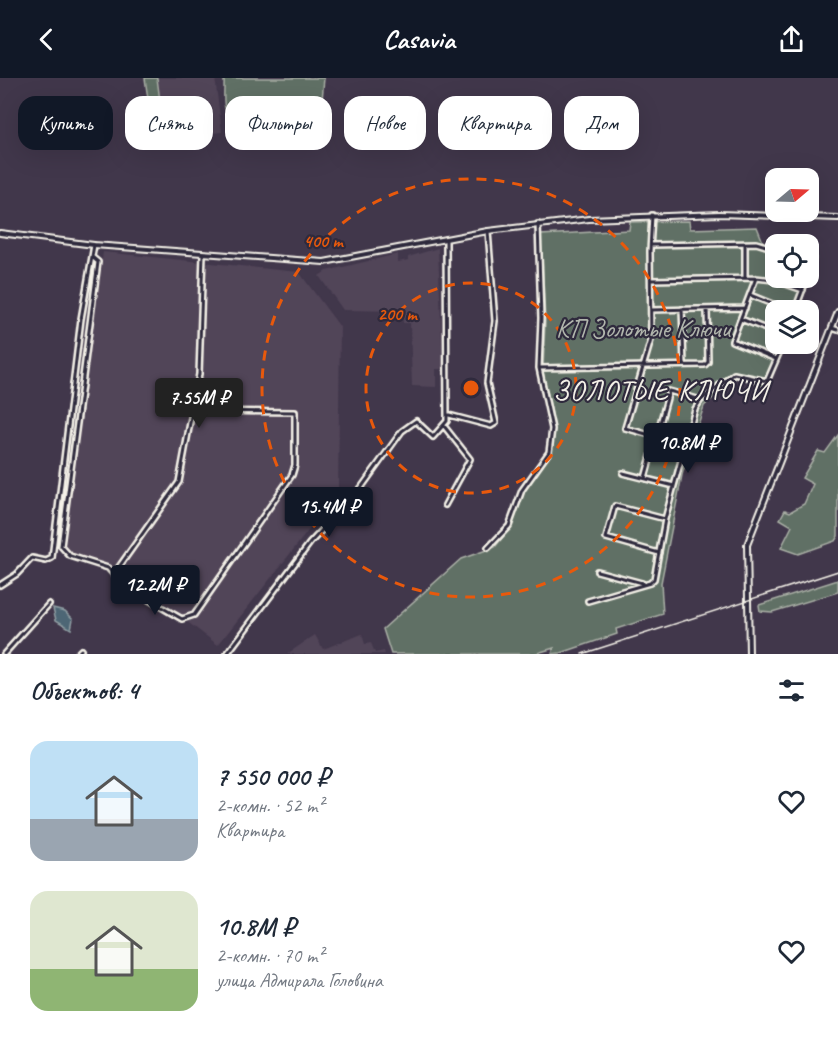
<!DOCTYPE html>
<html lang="ru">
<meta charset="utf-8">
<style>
:root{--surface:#fff;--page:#f2f2f3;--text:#1f2937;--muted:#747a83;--accent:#111827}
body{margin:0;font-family:Caveat,sans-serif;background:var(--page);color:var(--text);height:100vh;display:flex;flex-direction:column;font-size:22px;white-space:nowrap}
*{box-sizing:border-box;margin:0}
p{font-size:20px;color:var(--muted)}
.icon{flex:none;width:33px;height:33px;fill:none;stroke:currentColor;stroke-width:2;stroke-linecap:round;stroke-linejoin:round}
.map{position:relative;height:576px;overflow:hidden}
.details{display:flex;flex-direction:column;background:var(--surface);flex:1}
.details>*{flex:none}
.top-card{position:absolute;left:18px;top:18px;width:802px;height:54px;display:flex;gap:12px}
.needle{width:39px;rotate:71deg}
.controls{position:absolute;left:765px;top:90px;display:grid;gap:12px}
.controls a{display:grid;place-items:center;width:54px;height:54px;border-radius:12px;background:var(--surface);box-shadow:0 6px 24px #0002;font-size:30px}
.price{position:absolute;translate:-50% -51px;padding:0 14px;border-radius:6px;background:var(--accent);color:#fff;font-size:20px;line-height:39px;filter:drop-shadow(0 2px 3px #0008)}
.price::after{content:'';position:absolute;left:50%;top:36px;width:18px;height:14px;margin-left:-9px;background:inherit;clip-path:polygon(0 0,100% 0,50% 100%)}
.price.active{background:#222;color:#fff}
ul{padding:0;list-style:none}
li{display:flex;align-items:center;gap:18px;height:150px;padding:0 30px}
li span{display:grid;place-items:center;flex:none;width:168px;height:120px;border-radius:18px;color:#555}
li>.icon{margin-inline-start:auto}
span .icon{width:72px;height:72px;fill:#fffc;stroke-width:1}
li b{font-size:26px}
h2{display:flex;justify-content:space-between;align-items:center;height:72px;padding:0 30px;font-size:26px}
.tag{padding:0 21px;border-radius:18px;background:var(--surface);box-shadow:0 6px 24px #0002;font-size:21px;line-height:54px}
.tag.active{background:var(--accent);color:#fff}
header{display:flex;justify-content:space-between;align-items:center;height:78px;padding:0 30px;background:var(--accent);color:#fff;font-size:27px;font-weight:600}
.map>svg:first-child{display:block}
.built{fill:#514458}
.green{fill:#606f65;stroke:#aab0a6;stroke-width:1.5}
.water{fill:#4d6675;stroke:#909ea3;stroke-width:1.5}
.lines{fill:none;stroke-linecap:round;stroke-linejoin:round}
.minor-casing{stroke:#f4f1e8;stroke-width:8}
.tertiary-casing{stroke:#f4f1e8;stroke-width:8}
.minor{stroke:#2f2a3d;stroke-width:3}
.tertiary{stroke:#2f2a3d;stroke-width:4}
.rail{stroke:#f4f1e8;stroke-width:1.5}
.ring{fill:none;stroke:#e8590c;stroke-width:3;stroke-dasharray:10 8}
.labels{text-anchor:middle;stroke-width:4.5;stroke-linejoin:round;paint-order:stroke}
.park-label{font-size:26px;fill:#b1b6ad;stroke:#2f2a3d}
.quarter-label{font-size:28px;letter-spacing:1.5px;fill:#f4f1e8;stroke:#2f2a3d}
.centre{fill:#e8590c;stroke:#2f2a3d;stroke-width:3}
.ring-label{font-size:18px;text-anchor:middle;font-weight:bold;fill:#e8590c;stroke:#2f2a3d;stroke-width:4.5;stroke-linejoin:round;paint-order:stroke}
</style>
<header><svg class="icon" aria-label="back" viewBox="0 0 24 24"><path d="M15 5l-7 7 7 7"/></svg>Casavia<svg class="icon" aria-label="share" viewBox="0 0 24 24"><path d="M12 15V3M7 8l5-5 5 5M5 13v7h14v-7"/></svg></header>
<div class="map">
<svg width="838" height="576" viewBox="0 0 838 576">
<rect width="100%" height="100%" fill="#41374b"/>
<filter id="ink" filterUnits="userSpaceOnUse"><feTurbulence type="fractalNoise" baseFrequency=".0167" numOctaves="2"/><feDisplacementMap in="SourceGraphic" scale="12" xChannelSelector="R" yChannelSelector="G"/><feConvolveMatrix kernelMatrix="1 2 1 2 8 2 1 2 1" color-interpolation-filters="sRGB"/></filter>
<g filter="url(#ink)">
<path class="built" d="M157,0H215L222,54L159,62L156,32L161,31Z
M438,170L443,291H436V309L412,308L410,245H403V236H398V233L343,232L319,198L326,193L398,176V184L408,182V179Z
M103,174L299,194L340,249L338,415L218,567L112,487L68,474L65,467Z
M362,556L365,566L371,565L375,575L384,573L385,576H287L315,557L323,571Z"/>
<path class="green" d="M145,0H157L161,31L156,32L158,48L152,49Z
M224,0H324L322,22H288L271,27L270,31L237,49C219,30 225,22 224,0Z
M689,143L690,151L757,149L763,164L775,167L776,200H808L809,175L816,177L815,189L798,232H776V266H785L767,310L737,299L704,328L682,397L661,505L663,536L616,551L617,556L561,575L552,576L554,570L534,576H391L383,551L461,481L495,469L511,449L523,415L552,372L555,351L543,293L545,243L541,157L629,152L630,144Z
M838,357V458L835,463L798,476L781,470L792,448L780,441L785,432L790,434L804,426L813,406L802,400L818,373L825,375Z
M838,502V514L772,534L760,533L759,527Z"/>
<path class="water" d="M53,530L65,533L73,541L71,551L56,542Z"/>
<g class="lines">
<g class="minor-casing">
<path id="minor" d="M652,137L650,173L651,262L625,350L657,359
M745,166V200
M652,167L756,165L776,171
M92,179L98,184L61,468L70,478L108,490L123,507L182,541L194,537L292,397L295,387V334L192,333
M808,179L812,184L808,196
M756,200L732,263L776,281
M651,202L756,200L774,202L803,212
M750,217L787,232
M682,231L684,287
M651,232L745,230
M795,232L807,200
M741,241L776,255
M832,250L838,252
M539,290L705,287L708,284L707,231
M449,337L491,348L496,345L487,305L495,243L488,153
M444,348L470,381L445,427
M623,395L674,408
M645,400L669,313L701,322
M488,470L509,448L522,412L549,374L552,351L539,290L541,240L538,146
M659,475L606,460L615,428L665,441
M597,493L642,505
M114,496L179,404L199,296L203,176
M0,507L17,496L32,480L46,483L52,480L81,241L94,167
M588,523L650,505L654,501L665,441L695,331L701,322L734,296L767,303L783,266
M4,576L49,526
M77,576L81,572
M227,576L310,465L361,410L402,353L416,343L433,359L447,343L446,161"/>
</g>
<g class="tertiary-casing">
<path id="tertiary" d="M0,155L94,167L324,184L488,153L589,141L719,136L838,140
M749,576L747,467L838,234"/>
</g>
<use href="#minor" class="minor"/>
<use href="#tertiary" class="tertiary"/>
<path class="rail" d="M582,576L838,493"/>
</g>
</g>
<g class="ring">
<circle cx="471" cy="310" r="105"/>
<circle cx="471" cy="310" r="209"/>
</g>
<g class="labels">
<g class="park-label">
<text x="643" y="259">КП Золотые Ключи</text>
</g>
<g class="quarter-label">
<text x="661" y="322">ЗОЛОТЫЕ КЛЮЧИ</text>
</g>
</g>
<circle cx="471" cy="310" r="9" class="centre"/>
<g class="ring-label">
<text x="323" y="169">400 m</text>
<text x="397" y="242">200 m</text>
</g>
</svg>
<div class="controls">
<a><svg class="needle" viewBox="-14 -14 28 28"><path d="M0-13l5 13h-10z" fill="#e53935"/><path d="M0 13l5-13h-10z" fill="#747a83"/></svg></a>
<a><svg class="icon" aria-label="locate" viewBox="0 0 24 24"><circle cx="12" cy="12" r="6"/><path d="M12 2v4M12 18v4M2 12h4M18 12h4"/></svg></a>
<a><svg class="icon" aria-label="layers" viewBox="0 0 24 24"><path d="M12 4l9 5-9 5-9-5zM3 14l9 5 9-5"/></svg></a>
</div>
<b class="price active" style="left:199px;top:351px">7.55M ₽</b>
<b class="price" style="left:688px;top:396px">10.8M ₽</b>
<b class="price" style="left:329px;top:460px">15.4M ₽</b>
<b class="price" style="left:155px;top:538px">12.2M ₽</b>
<div class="top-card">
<a class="tag active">Купить</a>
<a class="tag">Снять</a>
<a class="tag">Фильтры</a>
<a class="tag">Новое</a>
<a class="tag">Квартира</a>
<a class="tag">Дом</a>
</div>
</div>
<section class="details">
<h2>Объектов: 4<svg class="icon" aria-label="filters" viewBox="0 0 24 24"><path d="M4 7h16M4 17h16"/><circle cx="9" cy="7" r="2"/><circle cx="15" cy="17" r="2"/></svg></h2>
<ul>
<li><span style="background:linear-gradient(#bfe0f5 65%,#9aa5b1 0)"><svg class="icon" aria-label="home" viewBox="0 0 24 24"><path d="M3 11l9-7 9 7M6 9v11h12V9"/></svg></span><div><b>7 550 000 ₽</b><p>2-комн. · 52 m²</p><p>Квартира</p></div><svg class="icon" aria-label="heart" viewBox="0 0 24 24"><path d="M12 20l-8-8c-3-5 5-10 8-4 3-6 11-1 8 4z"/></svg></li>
<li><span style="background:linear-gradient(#dfe7d0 65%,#8fb573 0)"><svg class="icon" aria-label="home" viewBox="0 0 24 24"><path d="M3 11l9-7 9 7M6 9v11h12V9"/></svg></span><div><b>10.8M ₽</b><p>2-комн. · 70 m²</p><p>улица Адмирала Головина</p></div><svg class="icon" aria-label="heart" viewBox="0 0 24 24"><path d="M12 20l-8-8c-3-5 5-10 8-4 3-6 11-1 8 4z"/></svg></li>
</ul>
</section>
